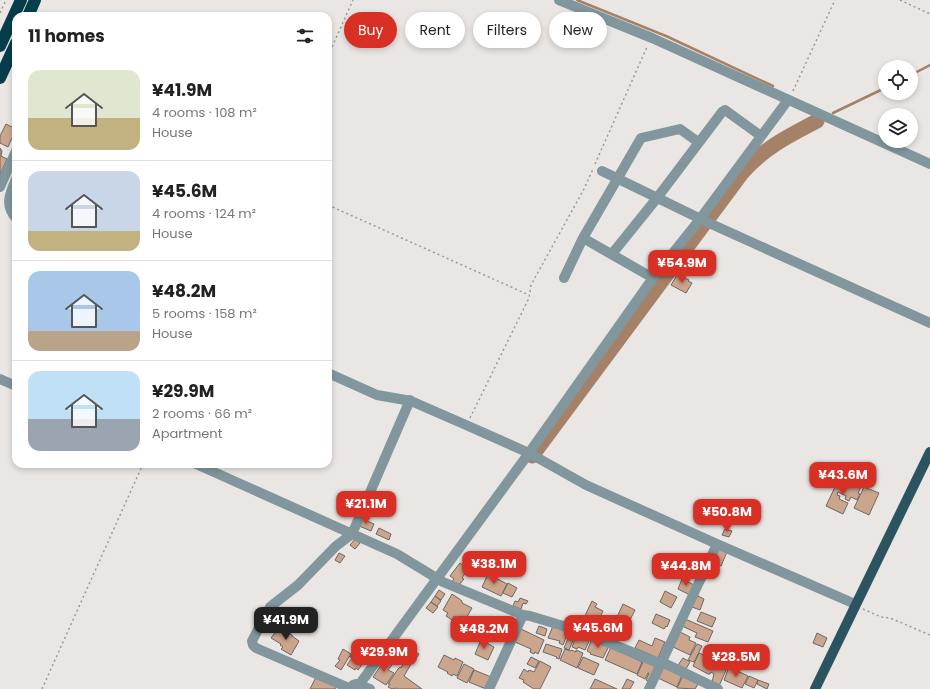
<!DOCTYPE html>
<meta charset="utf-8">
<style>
:root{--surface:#fff;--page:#f2f2f2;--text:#222;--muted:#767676;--line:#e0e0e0;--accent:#d93025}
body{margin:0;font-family:Poppins,sans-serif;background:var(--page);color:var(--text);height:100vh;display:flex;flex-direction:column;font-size:15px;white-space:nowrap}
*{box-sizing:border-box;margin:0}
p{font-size:13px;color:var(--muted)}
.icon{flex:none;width:22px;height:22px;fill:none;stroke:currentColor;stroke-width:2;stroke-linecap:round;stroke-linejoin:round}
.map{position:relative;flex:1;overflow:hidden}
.sheet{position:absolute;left:12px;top:12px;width:320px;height:456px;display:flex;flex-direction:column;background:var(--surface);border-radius:12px;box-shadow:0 2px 6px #0003}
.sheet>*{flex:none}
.hud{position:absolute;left:344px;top:12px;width:380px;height:36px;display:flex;gap:8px}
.tools{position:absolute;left:878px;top:60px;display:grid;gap:8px}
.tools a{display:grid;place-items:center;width:40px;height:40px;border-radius:50%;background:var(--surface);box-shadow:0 2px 6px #0003;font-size:20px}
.price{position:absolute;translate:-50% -34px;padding:0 9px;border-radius:8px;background:var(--accent);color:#fff;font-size:13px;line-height:26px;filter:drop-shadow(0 1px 2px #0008)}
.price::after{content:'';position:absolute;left:50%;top:24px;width:12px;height:9px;margin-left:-6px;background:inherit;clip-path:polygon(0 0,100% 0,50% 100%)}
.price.current{background:#222;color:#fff}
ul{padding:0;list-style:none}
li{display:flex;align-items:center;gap:12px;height:100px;padding:0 16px}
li+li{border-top:1px solid var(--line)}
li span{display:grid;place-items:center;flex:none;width:112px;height:80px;border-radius:12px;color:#555}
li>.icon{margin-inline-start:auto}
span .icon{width:48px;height:48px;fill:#fffc;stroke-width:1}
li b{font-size:17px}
h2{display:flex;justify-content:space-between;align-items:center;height:48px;padding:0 16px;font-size:17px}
.chip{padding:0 14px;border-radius:18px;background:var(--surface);box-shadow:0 2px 6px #0003;font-size:14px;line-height:36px}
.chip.current{background:var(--accent);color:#fff}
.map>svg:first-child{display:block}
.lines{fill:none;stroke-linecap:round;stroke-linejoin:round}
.stream{stroke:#a58168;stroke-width:2.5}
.river{stroke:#a58168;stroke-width:15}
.building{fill:#cca68c;stroke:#6c6866}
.path{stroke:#9b9896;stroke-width:1.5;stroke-dasharray:2 3;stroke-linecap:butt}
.minor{stroke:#81969d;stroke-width:10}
.major{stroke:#2c5460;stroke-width:10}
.highway{stroke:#053d4b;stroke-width:12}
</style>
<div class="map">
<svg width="930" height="689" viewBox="0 0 930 689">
<rect width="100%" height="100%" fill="#eae6e3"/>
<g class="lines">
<path class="stream" d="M577,0L666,36L773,86
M911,75L930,65
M833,113L885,88"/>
<path class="river" d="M532,456L742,173C764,148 788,136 817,121"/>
</g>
<path class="building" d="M6,124L16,129L8,147L0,143V136Z
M0,148L2,151L1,156L7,159L0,175Z
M677,275L689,280L688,281L692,283L686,293L671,285Z
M842,478L861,487L858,493L860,494L857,500L851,497L849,501L845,499L846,496L838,492L837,495L840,496L839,499L848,503L843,514L826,506L835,487L838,488Z
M864,487L879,493L869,515L854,508Z
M362,519L374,524L371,531L359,526Z
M379,528L391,534L389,540L376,534Z
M725,529L732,531L729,537L722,535Z
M355,539L360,543L355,549L350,545Z
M718,548L727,552L721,566L714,562L716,558L714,557Z
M339,553L345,556L340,563L335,560Z
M460,563L468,569L462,578L464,579L459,585L452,582L454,579L450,576Z
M488,574L507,584L501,596L482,587Z
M682,579L694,585L690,595L678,589Z
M508,583L517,588L512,597L503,593Z
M439,590L445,594L441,600L435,596Z
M665,591L677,597L671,608L660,602Z
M452,594L458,598L462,601V603L472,608L464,622L454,616L452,620L446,616L448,613L443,610Z
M696,595L704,599L700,610L692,607Z
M435,596L441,601L437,606L431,602Z
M520,598L528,601L526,604L523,603L521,609L513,606L515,601L518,602Z
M592,601L597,604L595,607L603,611L594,630L583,625L584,623L582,622Z
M431,602L438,607L433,613L426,608Z
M623,604L635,610L622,636L611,630Z
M701,612L716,618L712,627L697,621Z
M656,614L670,620L667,627L666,626L664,629L652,623Z
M685,619L713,631L708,642L695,637L697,633L682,626Z
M539,626L547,629L545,636L536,633Z
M553,626L568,632L563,645L559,643L560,641L548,638Z
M279,627L292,635V636L299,641L291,655L281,649L283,647L280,645L281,644L271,638Z
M521,629L544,640L538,654L535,652L534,654L530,652L531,649L515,642Z
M571,631L576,633L569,650L564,648Z
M678,631L690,637L689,640L696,643L690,655L671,646Z
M817,633L827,638L823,647L813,643Z
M577,634L590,639L585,650L578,647L577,649L572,647Z
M655,638L665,642L658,658L635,648L639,640L652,646Z
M592,639L609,646L603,658L590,654L591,653L587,651Z
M481,640L494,647L488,660L475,654Z
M399,644L402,646L400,649L406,653L401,661L394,656L395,654L391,651L395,645L397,647Z
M546,644L562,649L559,659L556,658L557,657L543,652Z
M697,644L702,646L694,662L688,660Z
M611,647L642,662L637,674L605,660Z
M343,649L351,654L341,670L335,666L340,660L338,659Z
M410,649L419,654L413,663L406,659L408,655L406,654Z
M565,649L570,651L571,650L576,652V650L583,653L577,668L560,660Z
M699,653L728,666L719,686L712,682L714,674L711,672L710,674H708L693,666Z
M352,654L364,662L358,670L356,668L355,670L347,665L352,658L350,657Z
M444,655L454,660L455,658L463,662L457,676L453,674L452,676L447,673L448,672L438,667Z
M531,657L539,661L535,668L527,664Z
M583,657L599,664L594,675L578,668Z
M683,658L690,662L686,669L678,665Z
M405,660L411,664L404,676L422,689H398L396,688L392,689L388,687L390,684H388L398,669L400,667L401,668Z
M644,660L657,667L650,682L646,680L649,673H648L645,679L637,675Z
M384,661L392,665L388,670L394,673L386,685L373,677Z
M540,661L551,667L540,689H534L523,682L524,680L519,678L524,669L528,672L529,670L534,672Z
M464,664L474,669L467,683L457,678Z
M661,667L682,675L677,687L658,678Z
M729,667L748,676L742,688L724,680Z
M474,670L491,677L486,689L469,682Z
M683,676L698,684L695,689L677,688Z
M749,676L758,680L754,688L745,684Z
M316,677L337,686L335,689H310Z
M595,679L617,689H590Z
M627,679L634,682L630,689H622Z
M758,680L769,684L767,689L757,684Z"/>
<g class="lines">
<path class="path" d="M900,0L930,14
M0,13L6,0
M328,56L353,0
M793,91L835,0
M595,164L647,47
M328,205L529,295
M470,418L529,298L531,285L584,189L593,169
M863,609L881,617L890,618L930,635
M42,689L143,464"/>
<path class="minor" d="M559,0L652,38L930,164
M602,171L709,223L930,323
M16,179C10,193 4,205 16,218
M0,187L16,151
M583,238L653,278
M612,254L657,198L722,112L725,110L761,136
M564,278L583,238L641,138L680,129L698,142
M328,373L377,395L411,401L466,425L529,453L586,485L717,544L855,604
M0,379L16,386
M196,464L397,554L443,582L523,615L530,616L580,631L656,662L666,664L718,689
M352,534L410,400
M353,685L356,684L370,689
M359,685L529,453L653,278L700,219L788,100
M349,688L256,648L253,645L252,641L270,607L298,585L336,546L352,534
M489,689L523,615
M649,689L717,544"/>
<path class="major" d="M815,689L930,452"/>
<path class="highway" d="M28,16L35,0
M0,46L21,0
M0,78L16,43"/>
</g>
</svg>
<div class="tools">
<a><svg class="icon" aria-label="locate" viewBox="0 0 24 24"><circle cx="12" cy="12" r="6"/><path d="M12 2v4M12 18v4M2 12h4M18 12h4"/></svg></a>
<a><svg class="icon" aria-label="layers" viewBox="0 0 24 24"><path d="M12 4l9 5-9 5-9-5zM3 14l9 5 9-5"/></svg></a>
</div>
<b class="price" style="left:682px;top:284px">¥54.9M</b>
<b class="price" style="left:843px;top:496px">¥43.6M</b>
<b class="price" style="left:366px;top:525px">¥21.1M</b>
<b class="price" style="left:727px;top:533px">¥50.8M</b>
<b class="price" style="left:494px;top:585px">¥38.1M</b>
<b class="price" style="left:686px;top:587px">¥44.8M</b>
<b class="price current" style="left:286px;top:641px">¥41.9M</b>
<b class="price" style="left:598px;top:649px">¥45.6M</b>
<b class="price" style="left:484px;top:650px">¥48.2M</b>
<b class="price" style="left:384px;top:673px">¥29.9M</b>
<b class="price" style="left:736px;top:678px">¥28.5M</b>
<div class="hud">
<a class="chip current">Buy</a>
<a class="chip">Rent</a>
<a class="chip">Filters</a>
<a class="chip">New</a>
</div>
<section class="sheet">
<h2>11 homes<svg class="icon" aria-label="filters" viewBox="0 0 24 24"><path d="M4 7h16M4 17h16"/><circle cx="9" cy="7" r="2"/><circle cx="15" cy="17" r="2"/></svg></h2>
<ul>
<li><span style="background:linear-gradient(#dfe7d0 60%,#c2b280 0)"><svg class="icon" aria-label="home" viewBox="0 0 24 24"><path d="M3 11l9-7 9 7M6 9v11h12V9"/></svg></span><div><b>¥41.9M</b><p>4 rooms · 108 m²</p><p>House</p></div></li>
<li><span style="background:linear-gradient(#c9d6e8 75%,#c2b280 0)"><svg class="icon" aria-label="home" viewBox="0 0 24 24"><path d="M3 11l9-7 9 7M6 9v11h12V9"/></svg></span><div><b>¥45.6M</b><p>4 rooms · 124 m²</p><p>House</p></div></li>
<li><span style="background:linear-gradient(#a9c7e8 75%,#b9a48a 0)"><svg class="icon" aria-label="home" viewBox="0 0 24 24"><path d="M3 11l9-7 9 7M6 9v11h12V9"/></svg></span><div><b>¥48.2M</b><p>5 rooms · 158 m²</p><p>House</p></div></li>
<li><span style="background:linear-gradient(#bfe0f5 60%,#9aa5b1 0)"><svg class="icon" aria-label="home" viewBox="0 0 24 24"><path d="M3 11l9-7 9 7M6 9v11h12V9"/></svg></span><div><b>¥29.9M</b><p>2 rooms · 66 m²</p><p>Apartment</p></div></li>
</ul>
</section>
</div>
